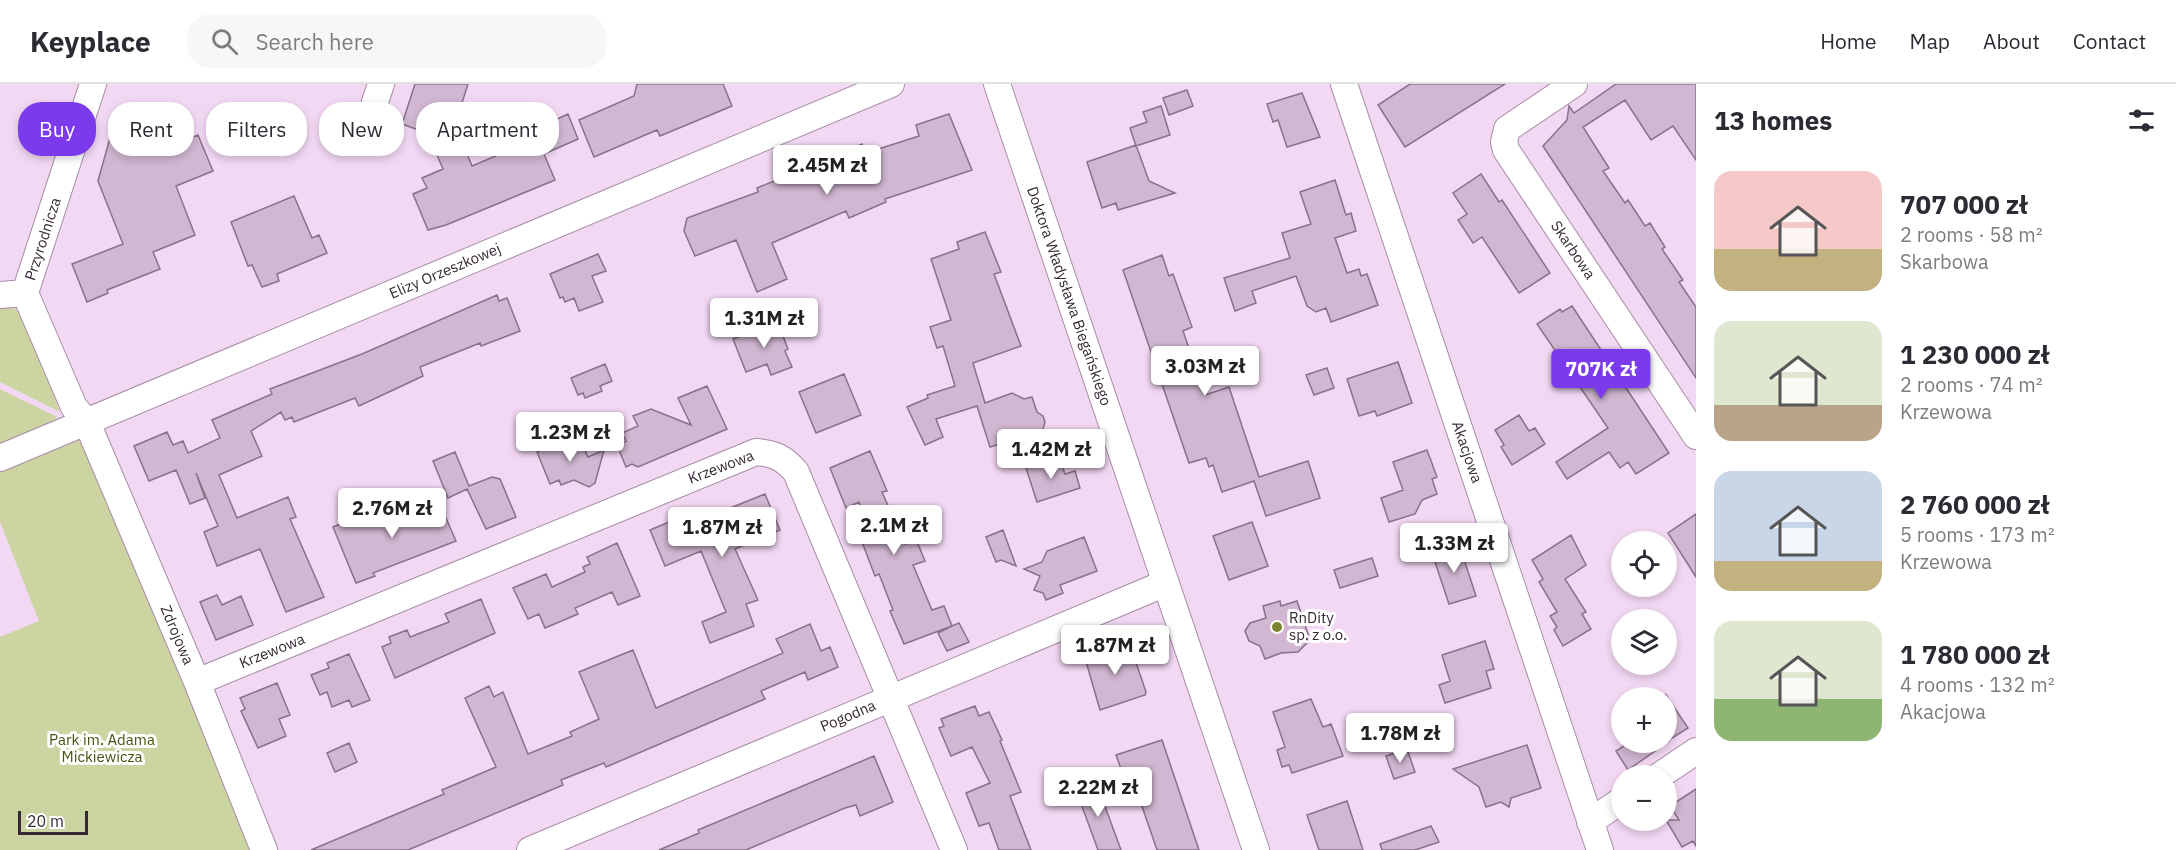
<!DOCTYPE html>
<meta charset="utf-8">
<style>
:root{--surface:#fff;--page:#f7f7f7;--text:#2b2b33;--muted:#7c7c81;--line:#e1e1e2;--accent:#7c3aed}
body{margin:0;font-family:"IBM Plex Sans",sans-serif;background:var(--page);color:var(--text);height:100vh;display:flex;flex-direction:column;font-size:22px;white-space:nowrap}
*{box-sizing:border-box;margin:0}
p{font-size:20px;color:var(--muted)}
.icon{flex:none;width:33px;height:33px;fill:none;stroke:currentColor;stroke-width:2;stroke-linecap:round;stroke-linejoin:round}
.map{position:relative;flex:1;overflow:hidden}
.sheet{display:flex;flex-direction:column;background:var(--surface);width:480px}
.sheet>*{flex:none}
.hud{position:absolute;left:18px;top:18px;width:570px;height:54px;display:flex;gap:12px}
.controls{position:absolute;left:1611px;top:447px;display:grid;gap:12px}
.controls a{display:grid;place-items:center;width:66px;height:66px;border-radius:50%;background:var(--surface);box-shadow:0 3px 9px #0003;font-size:30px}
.scale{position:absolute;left:18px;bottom:15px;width:70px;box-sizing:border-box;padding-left:6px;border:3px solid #342934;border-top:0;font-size:16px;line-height:21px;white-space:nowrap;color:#342934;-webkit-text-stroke:4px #fff;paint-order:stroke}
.price{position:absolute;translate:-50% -51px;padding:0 14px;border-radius:6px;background:#fff;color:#222;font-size:20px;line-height:39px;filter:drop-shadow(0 2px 3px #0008)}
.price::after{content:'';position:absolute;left:50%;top:36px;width:18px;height:14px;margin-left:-9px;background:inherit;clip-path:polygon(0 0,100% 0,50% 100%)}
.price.active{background:var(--accent);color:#fff}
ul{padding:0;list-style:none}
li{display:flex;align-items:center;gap:18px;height:150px;padding:0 18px}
li span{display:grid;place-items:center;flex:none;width:168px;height:120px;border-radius:18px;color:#555}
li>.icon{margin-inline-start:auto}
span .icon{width:72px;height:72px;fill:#fffc;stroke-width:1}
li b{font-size:26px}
h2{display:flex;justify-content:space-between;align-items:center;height:72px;padding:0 18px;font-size:26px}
.tag{padding:0 21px;border-radius:24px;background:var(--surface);box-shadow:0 3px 9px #0003;font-size:21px;line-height:54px}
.tag.active{background:var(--accent);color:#fff}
header{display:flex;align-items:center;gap:36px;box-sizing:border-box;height:84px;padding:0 30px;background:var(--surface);border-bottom:2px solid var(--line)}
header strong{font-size:28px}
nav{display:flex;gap:33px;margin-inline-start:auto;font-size:21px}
.search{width:420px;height:54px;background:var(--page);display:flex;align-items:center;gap:15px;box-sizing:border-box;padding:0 21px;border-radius:24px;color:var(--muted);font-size:22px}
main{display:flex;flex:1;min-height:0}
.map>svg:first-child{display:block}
.green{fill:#ccd4a1}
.building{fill:#d1b7d2;stroke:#8a718a;stroke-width:1.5}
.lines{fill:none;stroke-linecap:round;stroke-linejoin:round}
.minor-casing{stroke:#a68ca6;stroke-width:28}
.minor{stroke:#fff;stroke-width:26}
.poi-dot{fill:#7b8431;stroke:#fff;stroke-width:2}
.labels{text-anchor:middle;stroke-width:6;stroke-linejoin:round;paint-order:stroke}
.street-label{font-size:15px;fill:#342934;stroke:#fff}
.poi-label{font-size:15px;fill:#342934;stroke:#fff;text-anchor:start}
.park-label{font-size:15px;fill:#4b5112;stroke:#fff}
</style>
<header>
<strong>Keyplace</strong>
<div class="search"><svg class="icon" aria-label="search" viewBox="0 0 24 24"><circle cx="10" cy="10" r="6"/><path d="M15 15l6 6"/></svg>Search here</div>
<nav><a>Home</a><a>Map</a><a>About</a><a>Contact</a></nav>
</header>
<main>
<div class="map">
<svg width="1696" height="766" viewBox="0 0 1696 766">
<rect width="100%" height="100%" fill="#f3d8f4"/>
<path class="green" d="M0,221L12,223L22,229L60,328L0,298Z
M0,305L57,333L51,341L0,364Z
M81,355L254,766H0V553L39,537L0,438V388Z"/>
<path class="building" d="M415,0H468L461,22L421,47L402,40Z
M637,0H723L732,22L660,52L657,46L594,73L579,36L634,12Z
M1410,0H1505L1405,63L1378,21Z
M1616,0H1696V76L1673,42L1651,56L1625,16L1583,43L1609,84L1603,87L1625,119L1628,116L1645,142L1650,139L1665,163L1662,165L1683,196L1679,198L1696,223V294L1543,62L1567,36L1569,22L1574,29Z
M1187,6L1193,22L1169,31L1163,14Z
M1302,9L1320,53L1287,63L1278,36L1273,38L1267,20Z
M1161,22L1170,51L1136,62L1130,44L1147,38L1143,28Z
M568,30L578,55L544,70L555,96L446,141L428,146L413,110L427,104L422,94L443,85L437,71L463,60L472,82L519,62L515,54Z
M949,30L972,86L885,115L886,118L849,134L846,127L772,159L787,195L757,208L736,156L695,172L684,147L687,134L758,108L757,104L791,90L792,93L862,60L866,69L919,52L916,41Z
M198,51L213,87L176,102L195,151L153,168L160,185L107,206L108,209L87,218L72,180L123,160L98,97L110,54L157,68Z
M1136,61L1149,97L1175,109L1118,126L1116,119L1102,124L1087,78Z
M1481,90L1499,118L1502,116L1550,189L1519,209L1482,153L1473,159L1458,136L1467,130L1453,109Z
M1335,96L1346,131L1351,129L1356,147L1335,154L1347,189L1359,185L1361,192L1367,190L1378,221L1331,238L1326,224L1316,228L1307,222L1296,192L1252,207L1256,219L1235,227L1224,194L1290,174L1282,149L1311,140L1300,108Z
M294,112L312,154L319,151L327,169L277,190L279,197L262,203L252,181L248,182L231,138Z
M985,148L1001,188L994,190L1021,262L973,279L985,319L1012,309L1024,315L1032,313L1037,328L1043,332L1045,338L1043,345L1011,360L1010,357L990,363L977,322L936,335L943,353L925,361L907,323L928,314L927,311L955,302L943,262L937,264L930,243L951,236L931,175L959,165L957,158Z
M598,170L606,187L592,192L603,218L579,227L574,214L565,218L563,213L560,214L550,190Z
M1162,171L1169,192L1173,190L1192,243L1183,247L1205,311L1229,303L1259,393L1308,377L1320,414L1266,432L1254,397L1222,408L1213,381L1209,383L1206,374L1189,379L1123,186Z
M497,211L499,217L507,214L520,247L481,262L480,259L420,283L423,292L359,322L355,314L294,338L292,333L285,336L281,328L251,347L262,372L219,391L237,434L288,413L296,433L290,435L324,513L286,528L260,465L217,482L204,448L218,442L196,389L205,414L190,420L176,386L149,397L134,362L167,348L173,361L183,357L188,369L220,354L212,336L272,310L270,305L362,270Z
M1572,222L1669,369L1636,390L1628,378L1620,384L1609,368L1567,395L1556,378L1608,344L1537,240L1560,225L1562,228Z
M777,237L788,265L785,267L792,283L771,291L767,280L746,288L733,255Z
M1398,278L1412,319L1377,332L1375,327L1359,332L1347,295Z
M605,280L612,297L600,302L602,307L585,314L583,309L578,311L571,294Z
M1327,284L1334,304L1314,311L1306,291Z
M844,290L861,331L816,349L799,308Z
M707,302L727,345L638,383L632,380L626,383L617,361L626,357L622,349L638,342L633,332L651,325L691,341L678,314Z
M1519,331L1529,347L1535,344L1545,360L1512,381L1501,363L1504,361L1495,346Z
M578,350L588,373L604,366L595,399L589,403L574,396L561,401L559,396L550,400L537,368Z
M1427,366L1437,393L1432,395L1437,410L1422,416L1415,430L1389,438L1381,414L1403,406L1393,378Z
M870,367L887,407L882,408L905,460L916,455L925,477L913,481L932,526L944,522L952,542L959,539L969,558L947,567L938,549L952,542L904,560L890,527L893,526L879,490L875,492L862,458L873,453L859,418L846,424L830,384Z
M455,368L469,402L492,393L500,395L516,433L486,445L467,405L448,414L433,377Z
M1059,374L1065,390L1075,387L1080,404L1037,418L1026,384Z
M765,410L780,446L735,465L758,516L746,520L754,542L710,559L702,538L726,528L701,467L665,482L650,446L681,433L687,447L730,429L728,425Z
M438,416L456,457L373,489L375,492L356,499L333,443L367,429L373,442Z
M1696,430V493L1668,449Z
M1252,438L1268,482L1229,496L1213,452Z
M1003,446L1016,482L1001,476L996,478L986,453Z
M1571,451L1586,481L1565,495L1586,528L1582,530L1591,545L1563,562L1554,546L1557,543L1550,532L1557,528L1539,498L1543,495L1532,476Z
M1084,453L1097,487L1060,501L1063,509L1046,516L1043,509L1034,506L1040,492L1024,485L1042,478L1047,467Z
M617,459L640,512L618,521L612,508L575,524L578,530L545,544L539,530L528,535L513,504L546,490L552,503L585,488L583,483L590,480L587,473Z
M1459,460L1476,512L1449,520L1432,469Z
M1372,474L1378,492L1340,504L1334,486Z
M217,511L222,521L241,512L253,541L216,556L200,518Z
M481,515L495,549L395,594L382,563L391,559L389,553L407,546L410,553L449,538L445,530Z
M1280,517L1281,522L1297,517L1310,556L1298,568L1281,569L1265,575L1260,562L1249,557L1245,547L1250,539L1266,534L1263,522Z
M810,540L821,567L830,563L838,583L808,596L805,588L761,607L765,615L606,683L604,679L561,696L563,701L408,766H311L444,710L442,706L496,683L465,614L489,602L494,613L503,608L528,670L572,652L570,648L599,635L579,588L633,566L656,624L783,569L776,555Z
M1485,557L1494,585L1486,587L1491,604L1445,619L1439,601L1450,597L1442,571Z
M1129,558L1146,608L1145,611L1100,626L1085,574Z
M349,570L370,616L352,623L349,616L332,623L327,608L320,611L311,591L329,584L327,579Z
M277,599L290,631L279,635L286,652L258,664L241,627L245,625L240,614Z
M1666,611L1688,644L1666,658Z
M1311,615L1323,643L1331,640L1343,672L1292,689L1289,681L1282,683L1277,666L1285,663L1273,628Z
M975,622L979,632L989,628L1002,656L1000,657L1021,708L1010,712L1031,766H999L989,739L979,742L966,709L990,699L972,663L951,672L939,644L944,642L941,635Z
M1162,656L1199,766H1157L1133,696L1126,699L1116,671Z
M1630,658H1668L1628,686L1616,667Z
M349,659L357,678L335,688L327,669Z
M1527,661L1541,704L1511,714L1509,723L1501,718L1486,723L1479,703L1453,685Z
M1407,665L1415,688L1394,695L1386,672Z
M874,672L893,718L860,732L856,721L845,724L746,766H659L699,749L698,746Z
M1096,698L1121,766H1098L1076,706Z
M1696,705V762L1693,757L1682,763L1666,736H1679L1670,722Z
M1347,717L1363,766H1319L1307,731Z
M1431,742L1439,758L1415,766H1382L1380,760Z"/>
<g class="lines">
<g class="minor-casing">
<path id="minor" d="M93,0L25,209L74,323L86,337L91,348L197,598L264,766
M997,0L1256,766
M1344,0L1600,766
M1574,0L1507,45L1504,58L1506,66L1696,352
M375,18L381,0
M0,211L25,209
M0,374L891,0
M197,598L756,368C774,369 784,374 796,388L954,766
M1659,692L1696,667
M1590,738L1622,716
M530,766L1166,499"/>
</g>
<use href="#minor" class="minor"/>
</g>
<circle class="poi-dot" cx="1277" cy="543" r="6"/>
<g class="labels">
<g class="street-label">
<text transform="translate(43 155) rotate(-72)" y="5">Przyrodnicza</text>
<text transform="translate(1573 166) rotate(56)" y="5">Skarbowa</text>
<text transform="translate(445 187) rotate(-23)" y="5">Elizy Orzeszkowej</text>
<text transform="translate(1069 212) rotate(71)" y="5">Doktora Władysława Biegańskiego</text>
<text transform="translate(1467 368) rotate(71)" y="5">Akacjowa</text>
<text transform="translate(721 383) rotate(-21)" y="5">Krzewowa</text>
<text transform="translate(177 551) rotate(67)" y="5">Zdrojowa</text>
<text transform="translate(272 567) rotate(-22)" y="5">Krzewowa</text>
<text transform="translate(848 632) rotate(-23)" y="5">Pogodna</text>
</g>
<g class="poi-label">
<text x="1289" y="539">RnDity<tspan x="1289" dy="17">sp. z o.o.</tspan></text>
</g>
<g class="park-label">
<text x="102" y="661">Park im. Adama<tspan x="102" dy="17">Mickiewicza</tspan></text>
</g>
</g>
</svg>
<div class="controls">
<a><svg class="icon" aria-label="locate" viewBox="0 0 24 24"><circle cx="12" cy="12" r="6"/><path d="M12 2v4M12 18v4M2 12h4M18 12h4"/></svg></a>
<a><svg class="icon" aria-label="layers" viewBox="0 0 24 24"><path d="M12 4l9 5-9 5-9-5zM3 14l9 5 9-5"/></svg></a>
<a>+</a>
<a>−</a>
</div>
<div class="scale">20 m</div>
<b class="price" style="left:827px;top:112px">2.45M zł</b>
<b class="price" style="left:764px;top:265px">1.31M zł</b>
<b class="price" style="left:1205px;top:313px">3.03M zł</b>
<b class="price active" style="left:1601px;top:316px">707K zł</b>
<b class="price" style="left:570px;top:379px">1.23M zł</b>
<b class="price" style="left:1051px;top:396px">1.42M zł</b>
<b class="price" style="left:392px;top:455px">2.76M zł</b>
<b class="price" style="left:894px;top:472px">2.1M zł</b>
<b class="price" style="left:722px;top:474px">1.87M zł</b>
<b class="price" style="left:1454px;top:490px">1.33M zł</b>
<b class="price" style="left:1115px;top:592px">1.87M zł</b>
<b class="price" style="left:1400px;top:680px">1.78M zł</b>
<b class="price" style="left:1098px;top:734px">2.22M zł</b>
<div class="hud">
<a class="tag active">Buy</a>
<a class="tag">Rent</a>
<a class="tag">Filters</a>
<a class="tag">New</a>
<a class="tag">Apartment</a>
</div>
</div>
<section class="sheet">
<h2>13 homes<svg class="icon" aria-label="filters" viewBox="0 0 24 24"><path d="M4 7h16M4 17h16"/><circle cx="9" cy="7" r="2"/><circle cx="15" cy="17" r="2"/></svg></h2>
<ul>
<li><span style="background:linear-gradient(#f6c9c9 65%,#c2b280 0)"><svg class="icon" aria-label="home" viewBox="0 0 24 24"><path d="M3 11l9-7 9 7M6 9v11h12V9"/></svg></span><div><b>707 000 zł</b><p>2 rooms · 58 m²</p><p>Skarbowa</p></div></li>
<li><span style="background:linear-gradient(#dfe7d0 70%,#b9a48a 0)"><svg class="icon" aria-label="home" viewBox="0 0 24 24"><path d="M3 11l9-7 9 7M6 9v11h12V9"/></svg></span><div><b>1 230 000 zł</b><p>2 rooms · 74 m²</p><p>Krzewowa</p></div></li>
<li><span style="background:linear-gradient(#c9d6e8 75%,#c2b280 0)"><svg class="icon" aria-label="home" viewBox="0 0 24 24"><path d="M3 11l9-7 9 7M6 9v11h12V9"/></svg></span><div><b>2 760 000 zł</b><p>5 rooms · 173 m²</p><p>Krzewowa</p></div></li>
<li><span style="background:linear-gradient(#dfe7d0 65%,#8fb573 0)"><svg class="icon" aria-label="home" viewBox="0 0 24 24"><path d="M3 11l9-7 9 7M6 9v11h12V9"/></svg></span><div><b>1 780 000 zł</b><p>4 rooms · 132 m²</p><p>Akacjowa</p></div></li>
</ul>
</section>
</main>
